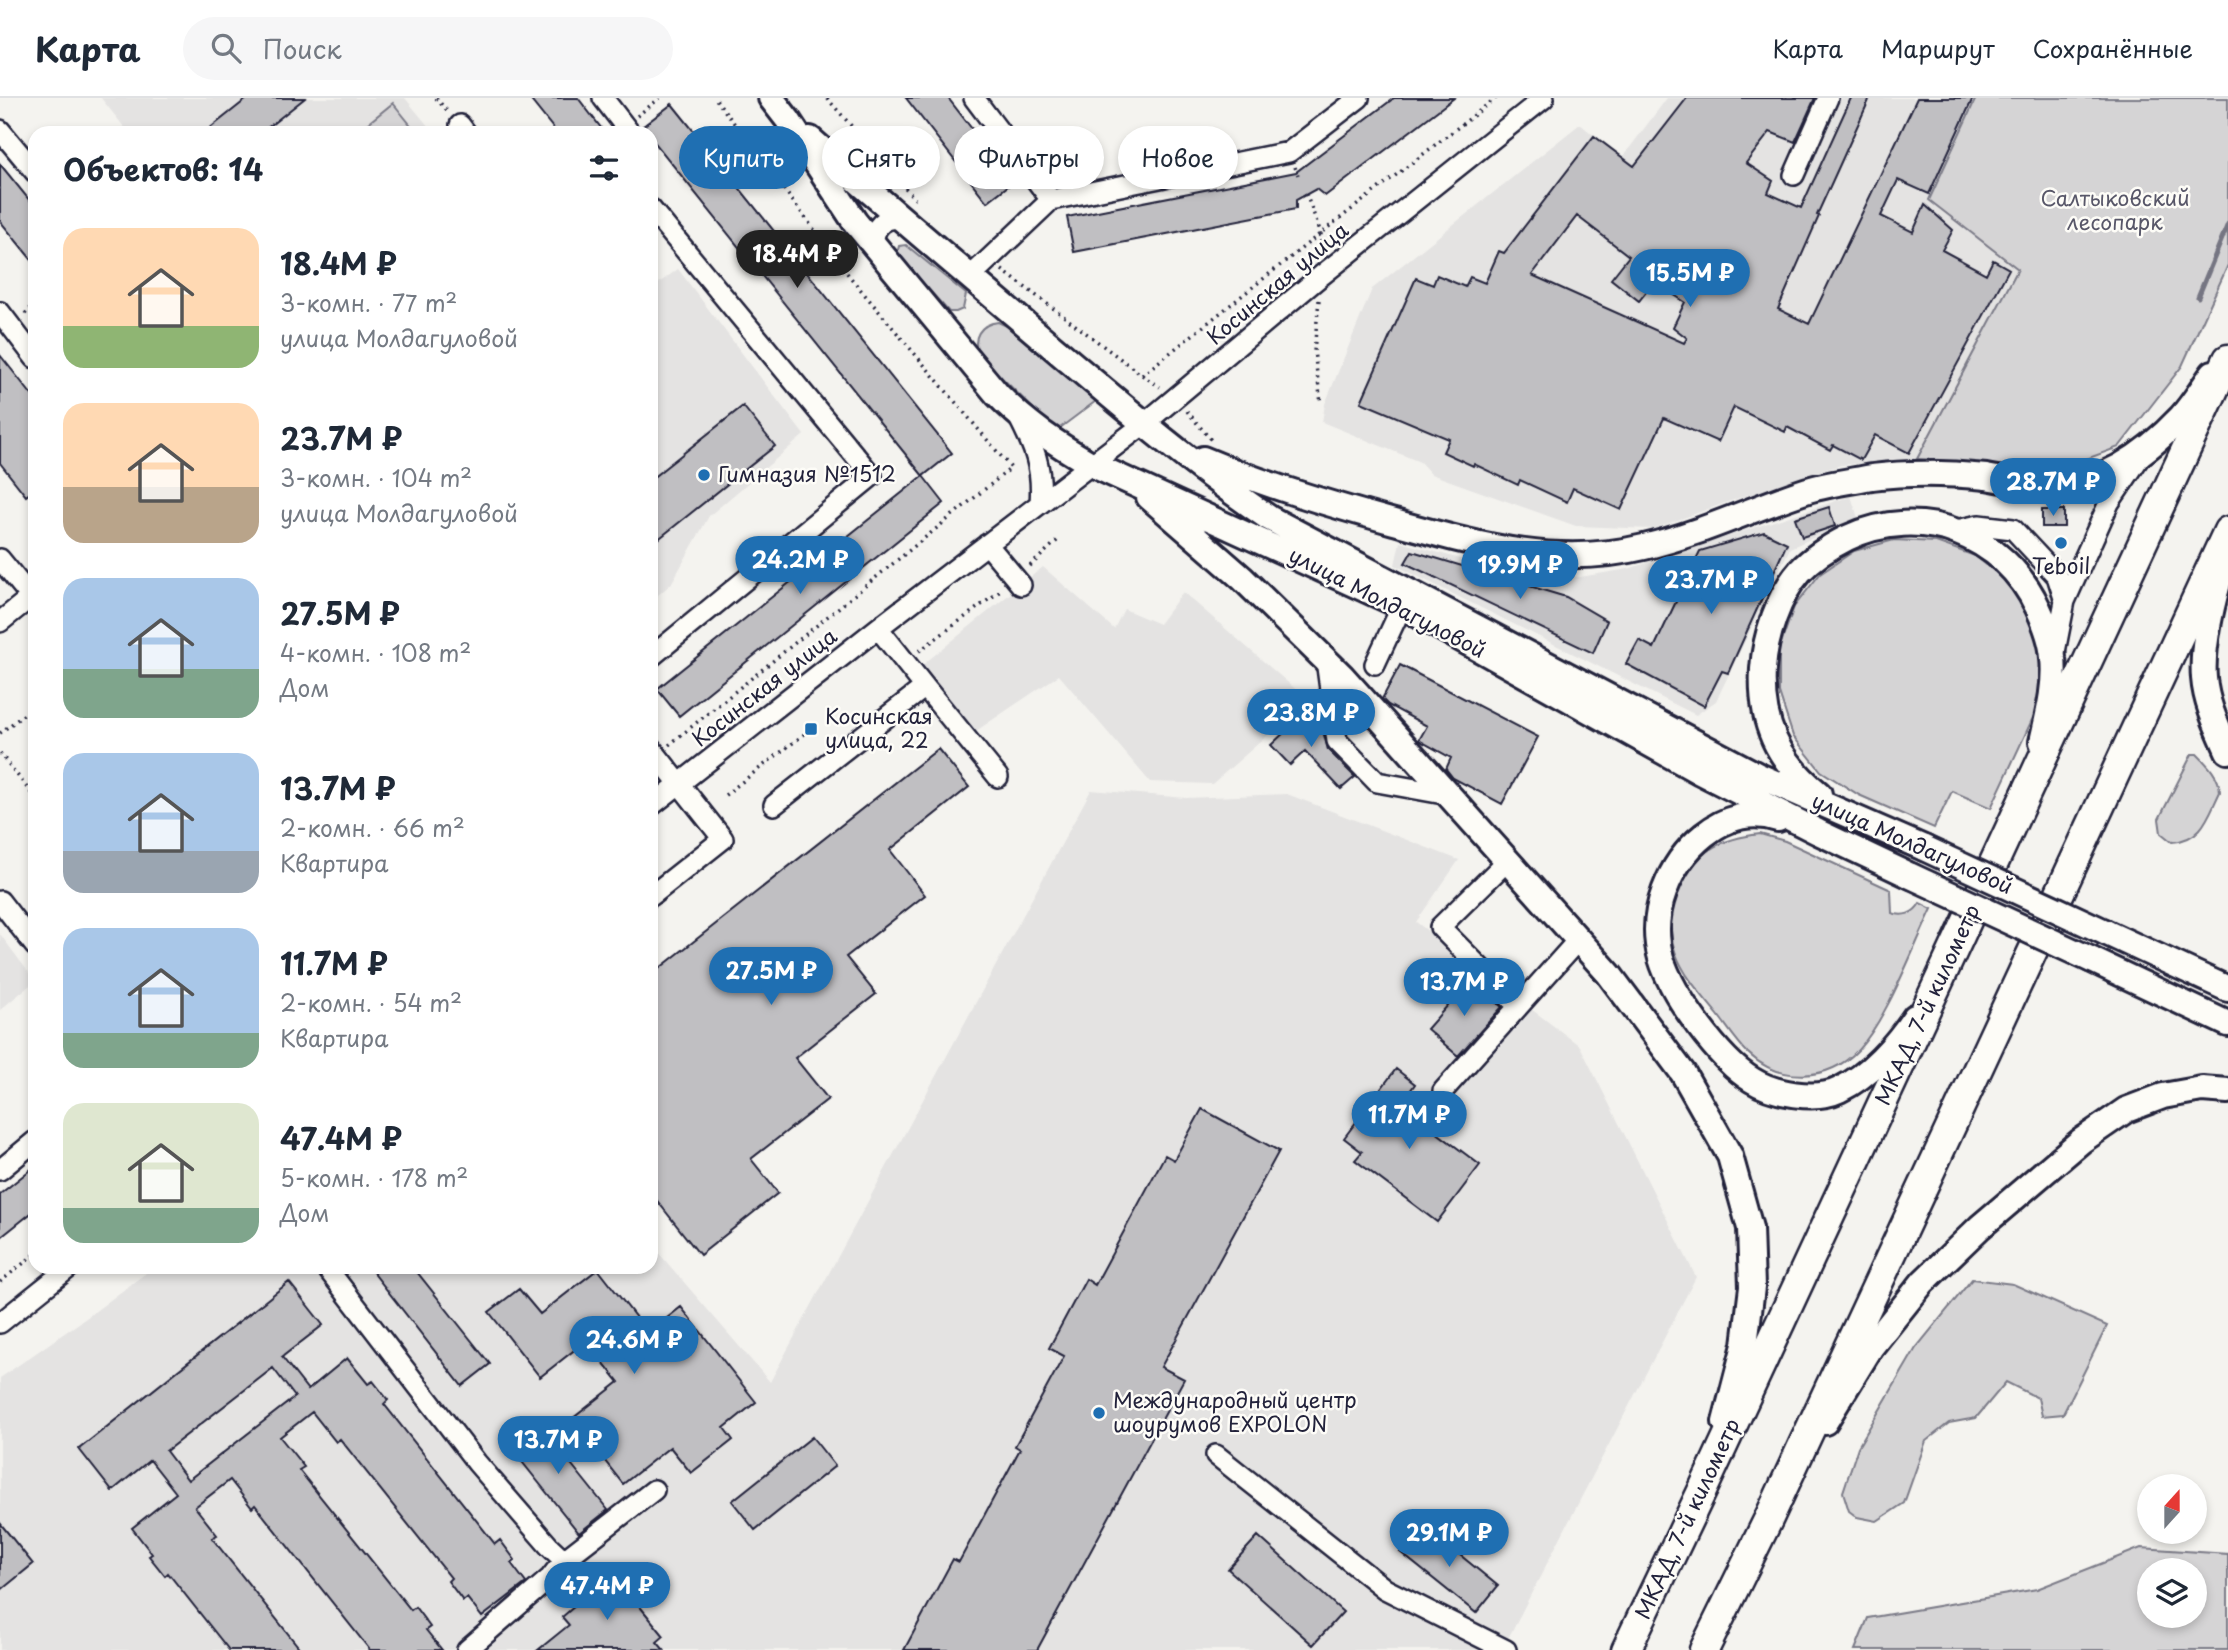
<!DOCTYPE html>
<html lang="ru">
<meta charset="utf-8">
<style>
:root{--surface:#fff;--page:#f6f6f7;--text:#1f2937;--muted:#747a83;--line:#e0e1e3;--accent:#1f6fb2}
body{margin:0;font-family:"Playpen Sans",sans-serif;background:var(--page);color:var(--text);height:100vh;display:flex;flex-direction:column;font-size:26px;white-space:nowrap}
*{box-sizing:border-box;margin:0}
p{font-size:23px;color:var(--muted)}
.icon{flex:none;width:38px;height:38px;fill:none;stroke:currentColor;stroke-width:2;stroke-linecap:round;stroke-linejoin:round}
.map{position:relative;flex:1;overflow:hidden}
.details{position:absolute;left:28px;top:28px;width:630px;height:1148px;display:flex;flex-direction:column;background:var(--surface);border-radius:21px;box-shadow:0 4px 10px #0003}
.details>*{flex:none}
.guide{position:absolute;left:679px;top:28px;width:665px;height:63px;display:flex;gap:14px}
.needle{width:46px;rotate:21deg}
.buttons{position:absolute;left:2137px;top:1376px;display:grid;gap:14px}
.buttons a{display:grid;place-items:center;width:70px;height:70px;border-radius:50%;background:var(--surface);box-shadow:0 4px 10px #0003;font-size:35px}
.price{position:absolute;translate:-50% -60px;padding:0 16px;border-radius:24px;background:var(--accent);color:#fff;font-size:23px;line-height:46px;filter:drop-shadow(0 2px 4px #0008)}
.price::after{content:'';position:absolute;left:50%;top:42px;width:21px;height:16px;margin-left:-10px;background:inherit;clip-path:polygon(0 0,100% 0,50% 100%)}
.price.current{background:#222;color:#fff}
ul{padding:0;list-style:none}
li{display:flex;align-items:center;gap:21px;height:175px;padding:0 35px}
li span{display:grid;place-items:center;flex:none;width:196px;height:140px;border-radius:21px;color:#555}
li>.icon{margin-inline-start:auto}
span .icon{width:84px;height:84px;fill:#fffc;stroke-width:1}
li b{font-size:30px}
h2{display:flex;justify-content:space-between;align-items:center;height:84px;padding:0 35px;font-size:30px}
.chip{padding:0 24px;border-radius:32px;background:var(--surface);box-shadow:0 4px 10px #0003;font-size:24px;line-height:63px}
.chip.current{background:var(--accent);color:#fff}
header{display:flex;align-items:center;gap:42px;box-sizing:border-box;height:98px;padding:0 35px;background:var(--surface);border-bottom:2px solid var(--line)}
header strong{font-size:33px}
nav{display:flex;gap:38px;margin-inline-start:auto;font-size:24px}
.search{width:490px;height:63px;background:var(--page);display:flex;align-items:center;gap:18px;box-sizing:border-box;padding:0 24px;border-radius:38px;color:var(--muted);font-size:26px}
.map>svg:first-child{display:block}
.built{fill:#e4e3e2}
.green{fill:#d5d4d5;stroke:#7c7b88;stroke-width:2;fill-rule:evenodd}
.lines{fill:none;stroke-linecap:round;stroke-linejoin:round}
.stream{stroke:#757582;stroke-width:5}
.building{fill:#c0bfc2;stroke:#22223b;stroke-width:2;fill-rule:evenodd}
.minor-casing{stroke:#22223b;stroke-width:24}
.major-casing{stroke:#22223b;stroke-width:30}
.highway-casing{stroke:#22223b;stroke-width:33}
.path{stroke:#22223b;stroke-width:3.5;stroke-dasharray:2 5;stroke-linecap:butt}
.minor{stroke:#fdfcf7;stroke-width:19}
.major{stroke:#fdfcf7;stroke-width:24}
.highway{stroke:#fdfcf7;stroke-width:28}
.major-bridge-casing{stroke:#22223b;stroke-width:30;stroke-linecap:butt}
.major-bridge{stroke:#fdfcf7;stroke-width:24}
.poi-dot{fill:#1f6fb2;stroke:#fdfcf7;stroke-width:2.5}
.labels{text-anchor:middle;stroke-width:5;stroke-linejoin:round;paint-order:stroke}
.park-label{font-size:21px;fill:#585769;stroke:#fdfcf7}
.street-label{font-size:21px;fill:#22223b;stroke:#fdfcf7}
.poi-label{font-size:21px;fill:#22223b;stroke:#fdfcf7;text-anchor:start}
</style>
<header>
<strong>Карта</strong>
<div class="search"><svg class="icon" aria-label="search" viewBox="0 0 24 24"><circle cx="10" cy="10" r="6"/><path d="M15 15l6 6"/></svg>Поиск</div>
<nav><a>Карта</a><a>Маршрут</a><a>Сохранённые</a></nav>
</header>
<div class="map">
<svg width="2228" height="1552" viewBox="0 0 2228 1552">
<rect width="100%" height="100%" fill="#f4f3ef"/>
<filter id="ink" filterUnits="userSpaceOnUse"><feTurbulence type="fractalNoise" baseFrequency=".0143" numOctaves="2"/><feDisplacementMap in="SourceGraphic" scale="14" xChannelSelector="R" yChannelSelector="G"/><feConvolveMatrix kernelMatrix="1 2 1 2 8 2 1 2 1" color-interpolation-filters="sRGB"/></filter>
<g filter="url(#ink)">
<path class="built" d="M101,0H405L434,35H129Z
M1667,0H1976L1929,102L2019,170L1917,361L1841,367L1742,399L1653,431L1576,428L1431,376L1420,364L1322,324L1325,306L1372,191L1580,26L1622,60Z
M678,171L804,337L709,418L671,486L651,503V191Z
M1851,398L1858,420L1790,450L1716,603L1696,617L1395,467L1400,444L1510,475L1580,479L1628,471Z
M1043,469L1114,531L1124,511L1159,526L1183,494L1308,602L1212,686L1150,684L1059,577L973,635L920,569Z
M1091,692L1186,700L1287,696L1459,762L1416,824L1580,948L1696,1179L1502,1552H0V1280L89,1218L154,1169H651V1146L770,1284Z
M0,836L35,883L0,912Z"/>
<path class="green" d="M1976,0H2228V167L2182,268L2119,349L2054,373L1917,361L2018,171L1929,102Z
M393,5L417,35H356Z
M906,147L966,196L963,211L956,214H949L897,156L899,148Z
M998,224L1009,229L1096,303L1056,333L979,257C971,240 980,226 998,224Z
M1894,442L1936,444L1975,458L2008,484L2032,521L2043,565L2038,609L1991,710L1952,693L1934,730L1859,697L1821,673L1793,638L1779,595V551L1794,509L1820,476L1854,453Z
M2192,656H2197C2207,666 2220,679 2220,694C2208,718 2203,742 2172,744L2161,735L2159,721Z
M1760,736L1785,743L1891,792L1892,815C1903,819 1914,816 1920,805L1932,811C1912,852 1888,919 1858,952C1828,984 1779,985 1748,955C1737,944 1728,930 1718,917C1703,898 1685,880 1676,856C1662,819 1679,769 1714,749C1728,741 1744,738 1760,736Z
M1972,1181L2013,1186L2107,1228L2063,1316L2042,1318L2038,1300L2006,1284L1976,1320L1949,1325L1926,1343L1904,1405L1877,1423L1857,1419L1849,1413L1843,1394L1858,1349L1916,1250Z
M2141,1450L2228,1456V1552H1855L1868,1520L2037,1491ZM2149,1472H2194V1517H2149Z"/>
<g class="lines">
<path class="stream" d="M2198,199L2228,126"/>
</g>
<path class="building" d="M248,0H305L261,35H204Z
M529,0H578L605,35H557Z
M906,0H948L1013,84L987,104Z
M1394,0H1454L1325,98L1316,91L1296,102V111L1074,154L1067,119L1296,74Z
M1687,0H1815L1795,44L1770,34L1746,65L1773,83L1768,95L1801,110L1851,0H1870L1817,117L1819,118L1778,211L1809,226L1917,0H1973L1929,96L1898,82L1881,118L1913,134L1925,107L1953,132L1942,152L1986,176L1993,162L2009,171L1909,355L1875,337L1861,362L1833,347L1830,352L1787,329L1785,334L1734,309L1718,344L1664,320L1621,412L1573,390L1567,404L1520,382L1518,387L1474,366L1473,368L1443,354L1449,341L1361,304L1416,180L1433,187L1437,177L1465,189L1470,179L1485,185L1499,153L1504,155L1594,38L1634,68ZM1577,118L1629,158L1611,181L1639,203L1654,184L1685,204L1673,229L1687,240L1684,245L1532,177Z
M672,6L952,355L923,378L651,40V35H647L642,29Z
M0,66L35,109V166L0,123Z
M0,257L35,301V391L26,398L0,365Z
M743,308L775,348L651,447V381Z
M923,378L944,405L679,618L657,591Z
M1829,409L1835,428L1802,439L1795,420Z
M2042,412H2064V429H2042Z
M1764,434L1787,445L1728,575L1722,573L1704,608L1626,566L1639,542L1654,550L1700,453Z
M1412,453L1566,499L1607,523L1593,555L1405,465Z
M1400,567L1538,639L1502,706L1453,680L1446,671L1451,660L1419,642L1427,628L1388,607L1382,601Z
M1306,614L1323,633L1328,652L1355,679L1341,691L1305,653L1290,667L1271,647Z
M938,651L969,689L890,752L925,797L846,859L876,896L795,960L828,1001L751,1061L778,1095L700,1157L651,1095V877Z
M1470,882L1502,909L1458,958L1427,931Z
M1396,971L1415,986L1400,1007L1480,1067L1437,1124L1355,1062L1362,1054L1344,1040Z
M1202,1011L1279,1053L1161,1269L1184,1281L1037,1552H904L953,1461L959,1464L1020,1351L1015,1348L1064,1258L1049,1250L1086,1181L1095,1187L1165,1057L1174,1062Z
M35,1068V1112L0,1140V1096Z
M369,1169H413L490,1266L462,1288Z
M598,1171L648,1235L681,1209L756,1304L724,1330L733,1342L691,1375L670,1349L623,1386L572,1321L619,1284L586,1243L540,1279L489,1214L519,1191L540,1216Z
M289,1184L323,1227L282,1259L308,1292L347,1260L368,1286L373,1283L388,1302L384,1306L495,1446L500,1442L515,1462L511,1465L526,1485L482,1519L467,1500L463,1503L448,1483L451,1480L340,1341L336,1344L312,1314L280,1339L304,1369L299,1372L411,1512L415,1509L430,1529L426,1532L442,1552H370L255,1407L252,1410L230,1382L195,1409L217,1437L212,1440L301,1552H229L168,1475L165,1478L149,1458L152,1456L132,1430L176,1395L150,1362L112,1393L79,1351ZM273,1270L295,1299L188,1382L166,1353Z
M536,1322L608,1412L579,1435L507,1345Z
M812,1339L835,1368L755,1432L732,1403Z
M0,1425L33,1466L0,1493Z
M1422,1426L1498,1488L1476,1515L1400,1454Z
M1258,1438L1343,1514L1313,1547L1228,1471Z
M610,1472L664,1538L657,1544L664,1552H538L569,1527L562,1519L583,1501L579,1496Z"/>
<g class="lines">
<g class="minor-casing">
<path id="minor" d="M603,0L630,35
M460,27L466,35
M0,32L35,74
M1794,77L1828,0
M1051,102L1289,54L1359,0
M651,111L872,378L651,559
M873,146C874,129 883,118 902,121
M970,179L1051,102L974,0
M0,214L35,260
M1018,318C1034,349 1043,369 1040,405
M1952,433L1979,427L2013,431L2057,478L2065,503
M987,446L1021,487
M0,461L35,504
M0,524L31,499L35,487
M2055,554L2065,503L2109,405L2142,356
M1326,562L1337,643L1377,684L1449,697
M1375,566L1402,508
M925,589L998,679
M651,650L723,741L651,798
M774,707L925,589L878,530
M651,708L878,530L1144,326L1322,177L1544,0
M1507,763L1440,829L1518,908
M0,803L35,848
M1443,993L1578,842
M0,1072L35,1043
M326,1169L477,1365L549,1448L564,1462L550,1480L467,1552
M0,1225L70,1169
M1216,1357L1385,1491L1506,1552
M564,1462L654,1392"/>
</g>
<g class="major-casing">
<path id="major" d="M771,0L788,22L855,124L997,296C1026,326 1055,345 1091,366L1402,508L1700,674L1818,734L1911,778
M810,41C888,110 968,177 1048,245C1120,306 1191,367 1269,420L1759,678L1924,750
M1203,361C1265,387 1329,406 1394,424C1478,447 1557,470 1644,449C1700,436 1753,410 1808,392C1828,386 1851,383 1872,379C1909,374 1948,375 1986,379C2009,383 2032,388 2056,387C2105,386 2148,354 2181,319C2193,306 2203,289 2213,275
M1149,399L1242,480L1342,578L1609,876L1683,975L1730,1058L1750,1130L1752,1189L1745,1247L1725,1324
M2226,457C2215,493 2201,543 2204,580C2206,606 2218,630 2228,653
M1819,696C1777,662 1760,625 1763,571C1765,539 1778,498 1800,473C1813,459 1829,449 1847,440C1921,405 2004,436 2038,510C2045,525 2052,543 2053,560C2056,588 2048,617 2042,644
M1778,721C1751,712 1725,720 1704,737C1669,765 1648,816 1661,860C1672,897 1719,962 1752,982C1774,996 1816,1003 1839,992C1870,977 1897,946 1915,919
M2105,834L2228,891
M2092,862L2228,926
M1825,1324L1871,1249L1923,1184L1980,1129L2081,1043L2126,1012L2163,998L2202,991L2228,993"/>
</g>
<g class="highway-casing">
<path id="highway" d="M1626,1552L1703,1391L2228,261
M1704,1552L1768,1422L2228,433"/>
</g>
<path class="path" d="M436,0L449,15
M827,0L915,101
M637,18L660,0
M1295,69L1298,77
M1306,96L1321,135V153
M1002,172L1142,277L1321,135L1496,0
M1319,202L1314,253L1321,305
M25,216L35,205
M1142,277L1160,289
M1187,313L1211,342
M1030,468L1059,441
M919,553L1003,491
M0,635L35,608
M669,647L1011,370L850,179L715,0
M0,655L35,700
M725,697L811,631
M0,1184L35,1156"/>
<use href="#minor" class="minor"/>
<use href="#major" class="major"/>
<use href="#highway" class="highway"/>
<g class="major-bridge-casing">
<path id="major-bridge" d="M1924,750L2105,834
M1911,778L2092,862"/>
</g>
<use href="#major-bridge" class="major-bridge"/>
</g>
</g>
<g class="poi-dot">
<circle cx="704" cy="377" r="7"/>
<circle cx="2061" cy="445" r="7"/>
<rect x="804" y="624" width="14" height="14" rx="3.5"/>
<circle cx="1099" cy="1315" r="7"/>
</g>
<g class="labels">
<g class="park-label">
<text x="2115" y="108">Салтыковский<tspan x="2115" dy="24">лесопарк</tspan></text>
</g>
<g class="street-label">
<text transform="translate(1278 186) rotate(-40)" y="7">Косинская улица</text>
<text transform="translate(1387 505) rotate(27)" y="7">улица Молдагуловой</text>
<text transform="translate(765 590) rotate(-38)" y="7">Косинская улица</text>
<text transform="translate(1912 746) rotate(24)" y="7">улица Молдагуловой</text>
<text transform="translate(1928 907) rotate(-65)" y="7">МКАД, 7-й километр</text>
<text transform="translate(1688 1421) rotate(-65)" y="7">МКАД, 7-й километр</text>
</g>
<g class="poi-label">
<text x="718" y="384">Гимназия №1512</text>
<text x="2061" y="476" text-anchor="middle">Teboil</text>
<text x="825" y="626">Косинская<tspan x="825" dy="24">улица, 22</tspan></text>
<text x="1113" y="1310">Международный центр<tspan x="1113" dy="24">шоурумов EXPOLON</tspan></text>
</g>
</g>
</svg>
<div class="buttons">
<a><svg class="needle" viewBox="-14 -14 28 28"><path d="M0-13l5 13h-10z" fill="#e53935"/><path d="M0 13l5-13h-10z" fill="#747a83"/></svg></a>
<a><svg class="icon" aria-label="layers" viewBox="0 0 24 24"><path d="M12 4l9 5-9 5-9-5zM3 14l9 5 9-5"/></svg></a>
</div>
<b class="price current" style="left:797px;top:192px">18.4M ₽</b>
<b class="price" style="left:1690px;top:211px">15.5M ₽</b>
<b class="price" style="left:2053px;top:420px">28.7M ₽</b>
<b class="price" style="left:800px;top:498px">24.2M ₽</b>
<b class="price" style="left:1520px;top:503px">19.9M ₽</b>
<b class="price" style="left:1711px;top:518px">23.7M ₽</b>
<b class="price" style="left:1311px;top:651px">23.8M ₽</b>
<b class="price" style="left:771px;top:909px">27.5M ₽</b>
<b class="price" style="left:1464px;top:920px">13.7M ₽</b>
<b class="price" style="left:1409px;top:1053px">11.7M ₽</b>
<b class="price" style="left:634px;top:1278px">24.6M ₽</b>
<b class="price" style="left:558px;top:1378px">13.7M ₽</b>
<b class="price" style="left:1449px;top:1471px">29.1M ₽</b>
<b class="price" style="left:607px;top:1524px">47.4M ₽</b>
<div class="guide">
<a class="chip current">Купить</a>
<a class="chip">Снять</a>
<a class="chip">Фильтры</a>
<a class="chip">Новое</a>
</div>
<section class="details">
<h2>Объектов: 14<svg class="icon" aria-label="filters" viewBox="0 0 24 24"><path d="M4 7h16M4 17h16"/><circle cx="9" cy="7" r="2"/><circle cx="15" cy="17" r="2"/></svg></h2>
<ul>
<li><span style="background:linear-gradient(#ffd9b3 70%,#8fb573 0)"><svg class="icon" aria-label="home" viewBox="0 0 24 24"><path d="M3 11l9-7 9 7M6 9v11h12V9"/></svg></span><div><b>18.4M ₽</b><p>3-комн. · 77 m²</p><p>улица Молдагуловой</p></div></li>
<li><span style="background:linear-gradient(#ffd9b3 60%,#b9a48a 0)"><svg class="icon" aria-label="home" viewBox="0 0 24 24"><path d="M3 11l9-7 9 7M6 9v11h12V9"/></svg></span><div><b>23.7M ₽</b><p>3-комн. · 104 m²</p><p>улица Молдагуловой</p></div></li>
<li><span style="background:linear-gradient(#a9c7e8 65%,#7fa58c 0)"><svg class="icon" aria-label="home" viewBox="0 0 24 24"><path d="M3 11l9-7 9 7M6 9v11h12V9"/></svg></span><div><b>27.5M ₽</b><p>4-комн. · 108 m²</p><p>Дом</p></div></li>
<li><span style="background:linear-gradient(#a9c7e8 70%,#9aa5b1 0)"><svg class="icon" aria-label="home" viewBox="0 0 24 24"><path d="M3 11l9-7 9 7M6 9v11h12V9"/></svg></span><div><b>13.7M ₽</b><p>2-комн. · 66 m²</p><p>Квартира</p></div></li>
<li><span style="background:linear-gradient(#a9c7e8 75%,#7fa58c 0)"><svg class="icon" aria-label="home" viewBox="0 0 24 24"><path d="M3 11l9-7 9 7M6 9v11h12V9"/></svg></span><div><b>11.7M ₽</b><p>2-комн. · 54 m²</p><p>Квартира</p></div></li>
<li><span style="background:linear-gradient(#dfe7d0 75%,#7fa58c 0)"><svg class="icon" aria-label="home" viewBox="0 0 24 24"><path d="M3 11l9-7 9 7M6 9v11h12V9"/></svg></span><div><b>47.4M ₽</b><p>5-комн. · 178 m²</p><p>Дом</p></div></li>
</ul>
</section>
</div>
